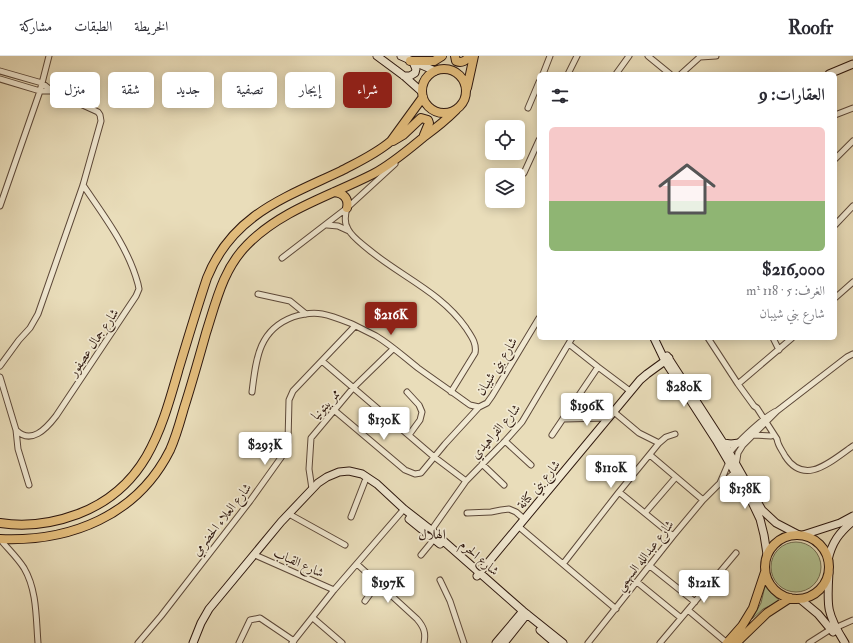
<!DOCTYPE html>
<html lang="ar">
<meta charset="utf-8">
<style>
:root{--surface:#fff;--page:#f7f7f7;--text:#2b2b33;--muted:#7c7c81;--line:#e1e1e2;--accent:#8f2418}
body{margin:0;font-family:"IM FELL Double Pica",Amiri,serif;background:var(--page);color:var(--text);direction:rtl;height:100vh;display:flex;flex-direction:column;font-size:15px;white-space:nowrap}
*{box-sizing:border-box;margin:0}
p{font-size:13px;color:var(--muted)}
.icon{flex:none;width:22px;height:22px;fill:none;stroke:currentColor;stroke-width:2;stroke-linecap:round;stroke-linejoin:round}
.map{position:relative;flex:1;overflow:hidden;direction:ltr}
.panel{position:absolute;left:537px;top:16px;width:300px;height:268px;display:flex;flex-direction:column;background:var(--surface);border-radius:6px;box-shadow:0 2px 10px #0003;direction:rtl}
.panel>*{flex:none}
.top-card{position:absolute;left:12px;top:16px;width:380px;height:36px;direction:rtl;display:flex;gap:8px}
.fabs{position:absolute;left:485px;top:64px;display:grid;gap:8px}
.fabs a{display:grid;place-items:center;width:40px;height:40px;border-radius:6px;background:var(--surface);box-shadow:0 2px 10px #0003;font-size:20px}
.price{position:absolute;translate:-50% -34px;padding:0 9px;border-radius:4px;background:#fff;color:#222;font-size:13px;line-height:26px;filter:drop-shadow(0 1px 2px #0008)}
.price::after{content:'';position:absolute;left:50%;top:24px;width:12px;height:9px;margin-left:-6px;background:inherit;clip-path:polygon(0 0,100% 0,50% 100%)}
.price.on{background:var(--accent);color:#fff}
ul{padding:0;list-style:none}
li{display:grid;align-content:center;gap:8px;height:212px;padding:0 12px}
li span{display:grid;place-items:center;height:124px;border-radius:6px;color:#555}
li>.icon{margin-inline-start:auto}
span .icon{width:72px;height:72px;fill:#fffc;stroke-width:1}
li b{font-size:17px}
h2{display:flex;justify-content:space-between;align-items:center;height:48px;padding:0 12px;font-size:17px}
.chip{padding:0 14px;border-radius:6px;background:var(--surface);box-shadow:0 2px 10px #0003;font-size:14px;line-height:36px}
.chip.on{background:var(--accent);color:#fff}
header{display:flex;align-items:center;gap:24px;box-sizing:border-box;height:56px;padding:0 20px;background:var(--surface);border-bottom:1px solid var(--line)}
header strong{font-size:19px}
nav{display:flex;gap:22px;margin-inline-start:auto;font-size:14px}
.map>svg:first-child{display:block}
.green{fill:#b3c292;stroke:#706c50}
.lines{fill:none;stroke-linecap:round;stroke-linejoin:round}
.street-casing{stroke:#5c4839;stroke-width:7}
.secondary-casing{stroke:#2d170e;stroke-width:9}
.primary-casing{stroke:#2d170e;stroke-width:10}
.street{stroke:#f1e9d2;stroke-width:5}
.secondary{stroke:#f1e9d2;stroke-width:7}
.primary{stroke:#e4be7d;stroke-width:8}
.labels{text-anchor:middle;stroke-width:3.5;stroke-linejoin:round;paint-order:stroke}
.street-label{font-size:13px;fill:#2d170e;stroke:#f1e9d2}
.neighbourhood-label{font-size:14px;fill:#2d170e;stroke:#f1e9d2}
</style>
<header>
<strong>Roofr</strong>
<nav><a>الخريطة</a><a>الطبقات</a><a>مشاركة</a></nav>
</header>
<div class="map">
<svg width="853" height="587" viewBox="0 0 853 587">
<rect width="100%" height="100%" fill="#e9ddba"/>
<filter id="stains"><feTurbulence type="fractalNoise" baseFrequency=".005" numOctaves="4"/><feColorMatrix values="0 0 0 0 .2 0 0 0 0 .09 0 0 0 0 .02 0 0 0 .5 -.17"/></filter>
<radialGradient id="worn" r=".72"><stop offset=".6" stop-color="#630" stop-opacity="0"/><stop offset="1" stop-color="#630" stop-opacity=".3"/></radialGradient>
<path class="green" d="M771 511a25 25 0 1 1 50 0a25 25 0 1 1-50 0Z
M765,530L769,535L780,545L763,553L752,563L761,547Z"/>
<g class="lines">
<g class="street-casing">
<path id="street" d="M648,0L670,18
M700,1L716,0
M0,15L42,27L52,35L98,56L100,59L101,65L83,129L38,258L30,272L19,284L0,310
M543,18L550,0
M568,18L577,0
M616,18L629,0
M681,18L701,0
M0,23L40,35H52
M528,52L539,26
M835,59L853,52
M835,103L853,85
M524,117L539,84
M0,150L40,35L49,0
M347,152C345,159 344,167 348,173C352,181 361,187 368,193C400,220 441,236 466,272C471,280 477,287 475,297L451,336
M327,169L338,170L349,175
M835,169L853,150
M282,202L347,152L395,108
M258,238L290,245L306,258
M835,242L853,226
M708,282L738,328L754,350L757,352L777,383C778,390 782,394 785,400C805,431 831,405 853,390
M773,282L779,294
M569,288L598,311L630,335
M322,305L433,400L466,425
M0,321L16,374C31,389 46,373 56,360L136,240L139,233L138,228C128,191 104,160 83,129
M738,328L792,282
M252,336C256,304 258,274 293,261C317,253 330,259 352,268C360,272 368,276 376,280C391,289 404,301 418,312C433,323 448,333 463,344L470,349L479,351L487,347L492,340L539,262
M407,336L419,349L422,356L420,364L409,379
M334,354L405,414L415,418L421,417L445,388L479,351
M614,356L639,377L659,387
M563,363L609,362
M16,374L18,393L29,429
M552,379L598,311
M753,379L771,380
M505,385L531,409
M729,398C735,388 767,358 777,355
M650,399L703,444
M482,408L504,429
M720,427L729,406
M312,433L309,413L311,382L353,332L393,293
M619,436L673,480
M467,457L491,456L501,454L509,453L516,456L524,463
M645,457L676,421
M289,458L345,489
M351,461L365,425
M518,470L616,553
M430,476L466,425L505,385L522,366L572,282
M0,483C8,493 17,501 24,512C37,534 36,562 38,587
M255,499L334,534
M421,499L435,482
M357,508L417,563C424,571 426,577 424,587
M563,508L619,436L659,387L666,381L675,378
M650,510L695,546
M440,524L450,545L464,587
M637,526L681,562
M365,545L378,527
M688,554L727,587
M313,562L342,587
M835,572L853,564
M138,587L161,560L250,445L280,403L286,394L288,386L289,344L293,335L355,270
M239,587L250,564L260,562L294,585
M292,587L334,534L404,453
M588,587L673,480L703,444L720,427L726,424L735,416L738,397L743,389L777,355L847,301L853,298
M660,587L736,497
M809,587L831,573"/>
</g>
<g class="secondary-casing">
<path id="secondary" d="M377,0L404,20L422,36
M401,0L435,15
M829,18L853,8
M404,20H410L415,17L416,13L413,6
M654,282L665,305L716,384L750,442L760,463L764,479L767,498
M667,300L729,396L762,454L776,467L799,479
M723,387L731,388L739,387
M726,424L742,430
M409,463L440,488
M803,479L840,467L853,460
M828,504C832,486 839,477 853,465
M829,516C827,550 826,557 845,587
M477,520L640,324L647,318L669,302
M800,543L818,558L833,576
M540,574L555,587
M193,587L201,567L209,553L281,466L318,427L327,421L339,416L349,415L362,418L377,428L404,453L431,474L523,555L563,587
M496,587L523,555
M504,587L527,558"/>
</g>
<g class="primary-casing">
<path id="primary" d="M455,0L456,5C462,8 466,4 470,0
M410,5H434L442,0
M422 35a22 22 0 1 1 44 0a22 22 0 1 1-44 0Z
M467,32L474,0
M393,85L403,79L421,62L428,64L429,67L424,79
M334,136C344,137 349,143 347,152
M0,467C26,471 54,467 78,458C146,432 161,375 179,312C188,282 197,252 207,222C232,159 284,142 341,115C358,106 376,98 391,85L423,41
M765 511a32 32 0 1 1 64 0a32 32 0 1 1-64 0Z
M0,483C70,486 137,460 170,394C176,381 180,366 184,352C192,327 199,302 206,277C216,246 223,213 247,189C281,154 330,140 373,118C392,108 408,94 425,80C436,72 446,64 456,54
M727,587L742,570L753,552L765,516
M736,587L767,557L790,542"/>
</g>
<use href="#street" class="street"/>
<use href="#secondary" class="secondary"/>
<use href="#primary" class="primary"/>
</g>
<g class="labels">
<g class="street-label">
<text transform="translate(93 286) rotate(-56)" y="5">شارع جمال عصفور</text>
<text transform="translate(496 310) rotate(-58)" y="5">شارع بني شيبان</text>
<text transform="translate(325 348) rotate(-48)" y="5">ممر بيتونيا</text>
<text transform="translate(495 375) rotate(-49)" y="5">شارع الفراهيدي</text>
<text transform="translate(538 428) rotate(-50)" y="5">شارع بني كنانة</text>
<text transform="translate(221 463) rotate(-52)" y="5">شارع العلاء الحضرمي</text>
<text transform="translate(644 499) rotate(-52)" y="5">شارع عبدالله السهمي</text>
<text transform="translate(480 501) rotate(41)" y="5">شارع الحرم</text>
<text transform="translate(299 506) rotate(24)" y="5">شارع القباب</text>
</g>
<g class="neighbourhood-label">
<text x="432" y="483">الهلال</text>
</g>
</g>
<rect width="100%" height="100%" filter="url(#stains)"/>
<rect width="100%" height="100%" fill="url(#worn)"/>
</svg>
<div class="fabs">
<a><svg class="icon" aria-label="locate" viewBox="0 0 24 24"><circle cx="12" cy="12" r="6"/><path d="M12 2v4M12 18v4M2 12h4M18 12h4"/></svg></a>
<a><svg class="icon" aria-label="layers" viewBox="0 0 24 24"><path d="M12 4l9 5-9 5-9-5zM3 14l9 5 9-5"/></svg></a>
</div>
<b class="price on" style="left:391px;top:280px">$216K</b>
<b class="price" style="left:684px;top:352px">$280K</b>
<b class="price" style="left:587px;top:371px">$196K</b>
<b class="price" style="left:384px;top:385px">$130K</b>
<b class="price" style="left:265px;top:410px">$293K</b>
<b class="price" style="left:611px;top:433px">$110K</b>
<b class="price" style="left:745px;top:454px">$138K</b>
<b class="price" style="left:388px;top:548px">$197K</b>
<b class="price" style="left:704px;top:548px">$121K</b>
<div class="top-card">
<a class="chip on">شراء</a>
<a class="chip">إيجار</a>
<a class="chip">تصفية</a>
<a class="chip">جديد</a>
<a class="chip">شقة</a>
<a class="chip">منزل</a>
</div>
<section class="panel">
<h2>العقارات: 9<svg class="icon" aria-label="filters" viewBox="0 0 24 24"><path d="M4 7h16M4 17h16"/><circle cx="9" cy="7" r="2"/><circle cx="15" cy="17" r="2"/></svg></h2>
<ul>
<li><span style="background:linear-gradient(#f6c9c9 60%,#8fb573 0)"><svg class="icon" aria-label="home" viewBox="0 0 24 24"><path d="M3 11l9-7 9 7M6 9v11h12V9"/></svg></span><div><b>$216,000</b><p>الغرف: 5 · 118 m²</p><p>شارع بني شيبان</p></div></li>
</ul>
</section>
</div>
